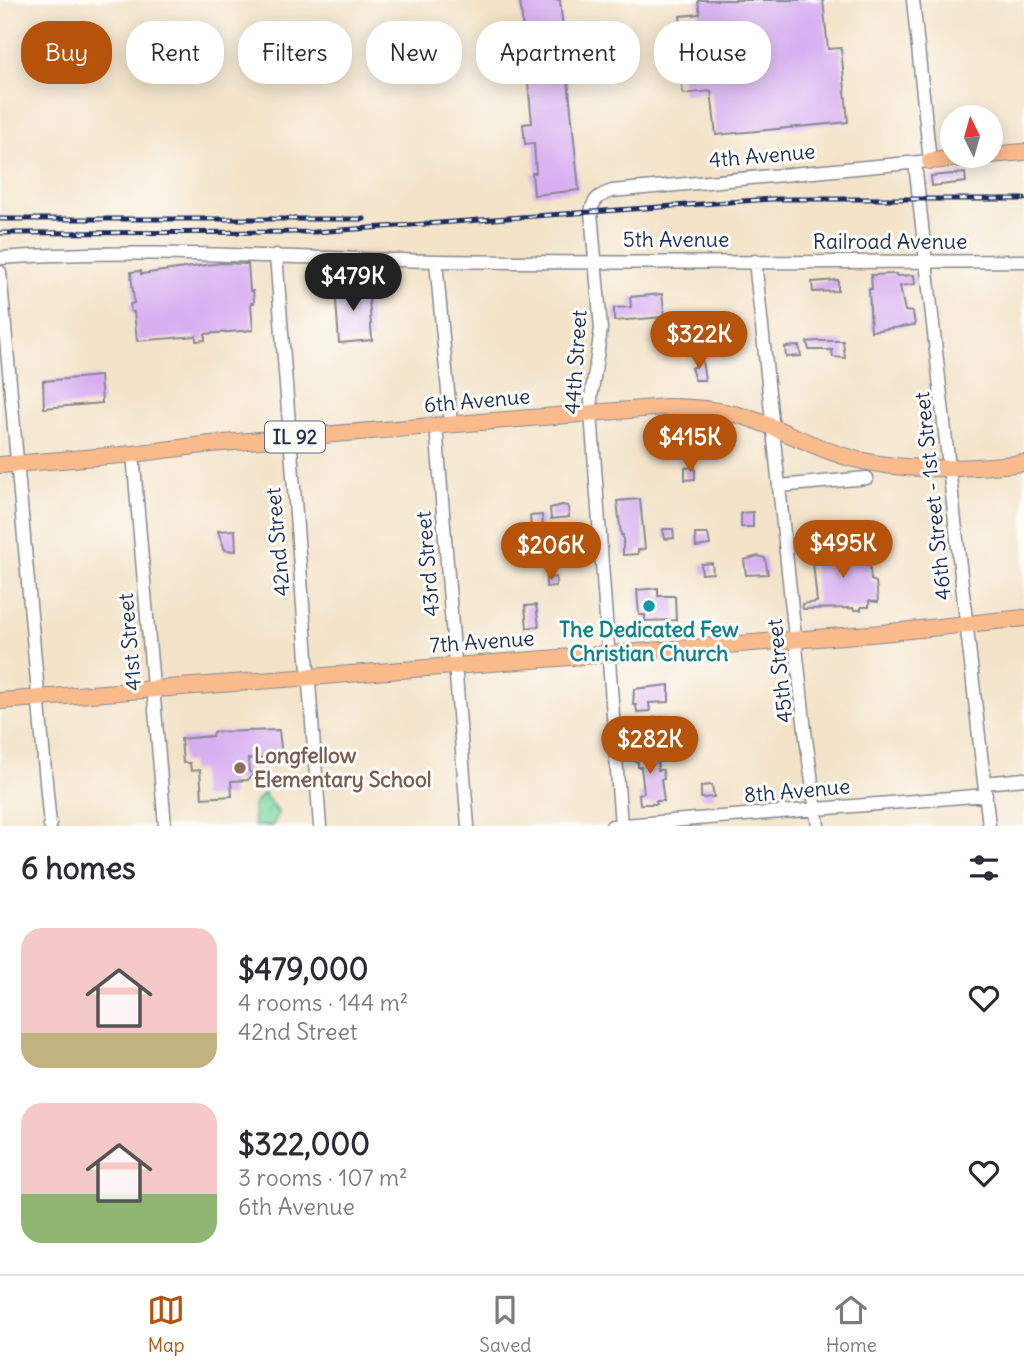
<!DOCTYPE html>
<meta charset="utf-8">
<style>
:root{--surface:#fff;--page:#f7f7f7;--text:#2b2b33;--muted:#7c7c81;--line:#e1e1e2;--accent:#b45309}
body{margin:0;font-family:Delius,sans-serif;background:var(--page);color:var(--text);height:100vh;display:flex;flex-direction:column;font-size:26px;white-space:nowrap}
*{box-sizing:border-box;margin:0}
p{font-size:23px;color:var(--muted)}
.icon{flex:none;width:38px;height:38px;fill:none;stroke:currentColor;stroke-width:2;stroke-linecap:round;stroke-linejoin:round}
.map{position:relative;height:826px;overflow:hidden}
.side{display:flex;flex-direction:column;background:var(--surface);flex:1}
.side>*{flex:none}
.guide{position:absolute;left:21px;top:21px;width:984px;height:63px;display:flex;gap:14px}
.needle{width:46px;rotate:355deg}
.controls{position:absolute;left:940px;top:105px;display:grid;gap:14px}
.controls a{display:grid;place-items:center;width:63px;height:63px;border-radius:50%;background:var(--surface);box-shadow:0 4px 18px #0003;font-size:35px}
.price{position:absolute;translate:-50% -60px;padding:0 16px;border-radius:24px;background:var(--accent);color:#fff;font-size:23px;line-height:46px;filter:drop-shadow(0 2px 4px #0008)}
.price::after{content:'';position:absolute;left:50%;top:42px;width:21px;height:16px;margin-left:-10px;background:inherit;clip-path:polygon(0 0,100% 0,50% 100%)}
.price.current{background:#222;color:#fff}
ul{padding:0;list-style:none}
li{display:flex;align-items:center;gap:21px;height:175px;padding:0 21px}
li span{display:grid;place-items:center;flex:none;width:196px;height:140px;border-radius:21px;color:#555}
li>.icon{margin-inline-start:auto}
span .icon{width:84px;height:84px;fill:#fffc;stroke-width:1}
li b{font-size:30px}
h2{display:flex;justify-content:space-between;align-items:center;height:84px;padding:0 21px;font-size:30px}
.pill{padding:0 24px;border-radius:28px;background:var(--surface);box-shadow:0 4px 18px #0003;font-size:24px;line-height:63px}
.pill.current{background:var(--accent);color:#fff}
.tab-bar{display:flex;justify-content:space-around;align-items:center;height:98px;border-top:2px solid var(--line);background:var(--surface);font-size:19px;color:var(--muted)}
.tab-bar a{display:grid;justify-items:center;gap:4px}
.tab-bar .current{color:var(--accent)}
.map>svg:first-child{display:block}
.park{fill:url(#park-crowns);stroke:#4d8480;stroke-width:2}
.building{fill:#d7aff1}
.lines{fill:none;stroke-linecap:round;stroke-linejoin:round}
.minor-casing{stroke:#878993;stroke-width:15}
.major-casing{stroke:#878993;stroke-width:18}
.minor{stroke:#fff;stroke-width:12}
.major{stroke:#fabb8c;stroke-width:16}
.rail-casing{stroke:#1b2f5e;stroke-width:5}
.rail{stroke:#fdfcf7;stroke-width:2.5;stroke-dasharray:8;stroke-linecap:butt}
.culture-dot{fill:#0f9aa8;stroke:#fdfcf7;stroke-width:2.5}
.education-dot{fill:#8d6e63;stroke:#fdfcf7;stroke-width:2.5}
.labels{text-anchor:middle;stroke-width:6;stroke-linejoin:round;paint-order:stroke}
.shield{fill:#fdfcf7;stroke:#5f6c8c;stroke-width:2}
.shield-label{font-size:19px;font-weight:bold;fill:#1b2f5e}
.street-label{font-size:21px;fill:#1b2f5e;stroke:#fdfcf7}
.culture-label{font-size:21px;font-weight:bold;fill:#0d838f;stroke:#fdfcf7}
.education-label{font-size:21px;font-weight:bold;fill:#785e54;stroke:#fdfcf7;text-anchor:start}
</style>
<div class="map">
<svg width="1024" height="826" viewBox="0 0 1024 826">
<defs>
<pattern id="park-crowns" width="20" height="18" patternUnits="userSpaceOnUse" patternTransform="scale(1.75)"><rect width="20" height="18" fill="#7fdaa1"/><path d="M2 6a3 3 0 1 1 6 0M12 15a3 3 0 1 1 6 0" fill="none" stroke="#6dbb8d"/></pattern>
</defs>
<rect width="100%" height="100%" fill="#fdfcf7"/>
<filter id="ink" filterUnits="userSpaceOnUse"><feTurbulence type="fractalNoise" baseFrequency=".0143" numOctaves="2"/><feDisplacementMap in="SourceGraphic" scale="14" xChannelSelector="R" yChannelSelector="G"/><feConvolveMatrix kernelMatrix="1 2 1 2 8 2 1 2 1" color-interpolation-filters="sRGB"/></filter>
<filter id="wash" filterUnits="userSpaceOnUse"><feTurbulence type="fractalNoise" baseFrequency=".00686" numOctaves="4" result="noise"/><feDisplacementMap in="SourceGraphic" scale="28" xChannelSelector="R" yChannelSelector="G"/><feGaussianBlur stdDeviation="1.57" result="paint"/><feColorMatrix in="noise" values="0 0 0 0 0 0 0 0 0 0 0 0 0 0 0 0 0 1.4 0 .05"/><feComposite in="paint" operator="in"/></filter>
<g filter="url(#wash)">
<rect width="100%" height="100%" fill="#f3e3c8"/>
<path class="park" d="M263,793L279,813L272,826H254L253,806Z"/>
<g id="blocks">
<path class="building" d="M520,0H560L579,190L534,195L532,173H536L534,143L525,144L523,124L532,123Z
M698,0H823L828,49L841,48L848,122L716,135L711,91L683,94L678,43H683L680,16L700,14Z
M965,173L966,182L932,186L931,176Z
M221,263L248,264L250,291H253L254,300V303H251L253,330L205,334V340L196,341V336L137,341L134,312H131L130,304L134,303L131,272L141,271V274Z
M896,274V276L914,275L915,284L900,286L905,311L913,312L915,325L871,331L869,289H872L871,275Z
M838,280V291L813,292L812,282Z
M368,284L372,340L339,343L335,286Z
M662,294L665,317L614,321V308L631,307L630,297Z
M816,341H843L845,358L833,357L832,350H809L807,342Z
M799,346L801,356L786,357L785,347Z
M702,360L705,380H695L691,368L695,367V361Z
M100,376L102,403L44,408L43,381Z
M695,467V479L685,480V468Z
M640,499L645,549L638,550V554L623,555V535H621L617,501Z
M562,505L568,506L569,517L551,519L550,508Z
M753,512V527H741V513Z
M542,515L543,526L531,527L530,516Z
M663,529H673L674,538L665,539Z
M235,530L236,551L225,550L218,531Z
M695,534H708L710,545L696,547Z
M855,548L868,549L871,580L876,582L878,602L869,601V607H861V610H854L853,608L803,609L802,604L817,602L812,552L822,551V553L855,550Z
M573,550L575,563L557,565L556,551Z
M758,556L765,558L768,574L746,575L744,560Z
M712,563L713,573L702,574L701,564Z
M556,577V586L546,587V578Z
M658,588V596H675L676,620L645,621V615H639L637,590Z
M536,605L539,626L527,628L525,606Z
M669,685V702L649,703L650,711L637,712L636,705H633L634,689Z
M664,717L665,730H653L652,718Z
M279,730L282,756L248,759L249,771L253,774L248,780L231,781L232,796L202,798L200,770L191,771L190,763H183L181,739L212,736L213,732Z
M657,747L658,770H663L664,779H661L664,801H656L657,804H640L639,794L644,793L641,767H638V762L635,761L636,749Z
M712,785L714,797L701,798V786Z"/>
</g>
</g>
<g filter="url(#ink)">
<use href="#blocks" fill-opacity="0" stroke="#878993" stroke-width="2"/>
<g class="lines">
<g class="minor-casing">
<path id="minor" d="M915,163L989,826
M276,255L320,826
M0,258C146,247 292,259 438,261C633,264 829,262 1024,261
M436,261L451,424
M755,261L805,731L818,826
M0,272L50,826
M436,425L468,826
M133,454L165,826
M779,486L867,478
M984,783L1024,779
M612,826L986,795
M621,826L591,412V398L601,329L591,212C593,199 600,195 612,191L930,161L913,0"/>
</g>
<g class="major-casing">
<path id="major" d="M990,155L1024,152
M930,161L987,156
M0,465L133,454L211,444L666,407C697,407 728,410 757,421C787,432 816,448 847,457C904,473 966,469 1024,463
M0,701L882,633L1024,618"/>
</g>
<use href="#minor" class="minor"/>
<use href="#major" class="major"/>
<g class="rail-casing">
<path id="rail" d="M0,219H364
M0,233L315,232L771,199H1024"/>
</g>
<use href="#rail" class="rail"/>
</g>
</g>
<circle class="culture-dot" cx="649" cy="606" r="7"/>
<circle class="education-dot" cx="240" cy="768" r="7"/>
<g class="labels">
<rect class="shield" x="265" y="421.5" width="60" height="31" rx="5"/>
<g class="shield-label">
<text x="295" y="444">IL 92</text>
</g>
<g class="street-label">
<text transform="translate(762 156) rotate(-5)" y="7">4th Avenue</text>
<text x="676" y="247">5th Avenue</text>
<text x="890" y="249">Railroad Avenue</text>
<text transform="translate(576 362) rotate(-86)" y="7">44th Street</text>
<text transform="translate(477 401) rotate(-5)" y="7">6th Avenue</text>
<text transform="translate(933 496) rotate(-96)" y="7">46th Street - 1st Street</text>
<text transform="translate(278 542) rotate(-95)" y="7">42nd Street</text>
<text transform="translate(428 564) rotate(-95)" y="7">43rd Street</text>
<text transform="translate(130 642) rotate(-95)" y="7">41st Street</text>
<text transform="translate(482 642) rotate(-4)" y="7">7th Avenue</text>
<text transform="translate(780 671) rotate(-96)" y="7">45th Street</text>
<text transform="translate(797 791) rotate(-5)" y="7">8th Avenue</text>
</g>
<g class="culture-label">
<text x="649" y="637">The Dedicated Few<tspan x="649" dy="24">Christian Church</tspan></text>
</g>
<g class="education-label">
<text x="254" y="763">Longfellow<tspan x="254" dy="24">Elementary School</tspan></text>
</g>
</g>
</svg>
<div class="controls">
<a><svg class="needle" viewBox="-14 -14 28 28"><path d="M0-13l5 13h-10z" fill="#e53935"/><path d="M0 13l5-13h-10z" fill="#7c7c81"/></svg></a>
</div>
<b class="price current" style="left:353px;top:313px">$479K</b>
<b class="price" style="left:699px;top:371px">$322K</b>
<b class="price" style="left:690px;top:474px">$415K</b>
<b class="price" style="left:843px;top:580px">$495K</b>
<b class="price" style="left:551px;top:582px">$206K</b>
<b class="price" style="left:650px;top:776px">$282K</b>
<div class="guide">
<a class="pill current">Buy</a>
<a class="pill">Rent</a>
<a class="pill">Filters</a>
<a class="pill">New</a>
<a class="pill">Apartment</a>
<a class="pill">House</a>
</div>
</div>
<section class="side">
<h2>6 homes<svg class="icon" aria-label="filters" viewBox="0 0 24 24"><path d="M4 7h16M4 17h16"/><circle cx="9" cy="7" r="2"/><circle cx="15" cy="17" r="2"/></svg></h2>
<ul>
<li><span style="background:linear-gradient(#f6c9c9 75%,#c2b280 0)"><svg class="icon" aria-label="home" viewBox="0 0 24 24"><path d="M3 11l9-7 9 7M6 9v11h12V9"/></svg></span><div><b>$479,000</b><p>4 rooms · 144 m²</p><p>42nd Street</p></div><svg class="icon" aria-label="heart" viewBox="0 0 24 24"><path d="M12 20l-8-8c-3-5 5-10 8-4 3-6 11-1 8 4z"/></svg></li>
<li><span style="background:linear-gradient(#f6c9c9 65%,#8fb573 0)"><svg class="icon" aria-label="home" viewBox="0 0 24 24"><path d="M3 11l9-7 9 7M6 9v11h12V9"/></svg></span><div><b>$322,000</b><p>3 rooms · 107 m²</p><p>6th Avenue</p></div><svg class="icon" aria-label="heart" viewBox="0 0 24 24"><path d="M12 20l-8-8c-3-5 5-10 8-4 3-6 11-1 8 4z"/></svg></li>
</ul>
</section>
<nav class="tab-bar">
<a class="current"><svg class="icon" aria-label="map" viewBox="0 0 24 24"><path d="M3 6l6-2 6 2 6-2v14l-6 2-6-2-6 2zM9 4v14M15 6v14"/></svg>Map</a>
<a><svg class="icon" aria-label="saved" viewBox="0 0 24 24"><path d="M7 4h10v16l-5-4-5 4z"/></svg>Saved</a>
<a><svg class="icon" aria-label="home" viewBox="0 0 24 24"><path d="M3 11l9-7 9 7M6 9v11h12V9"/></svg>Home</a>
</nav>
